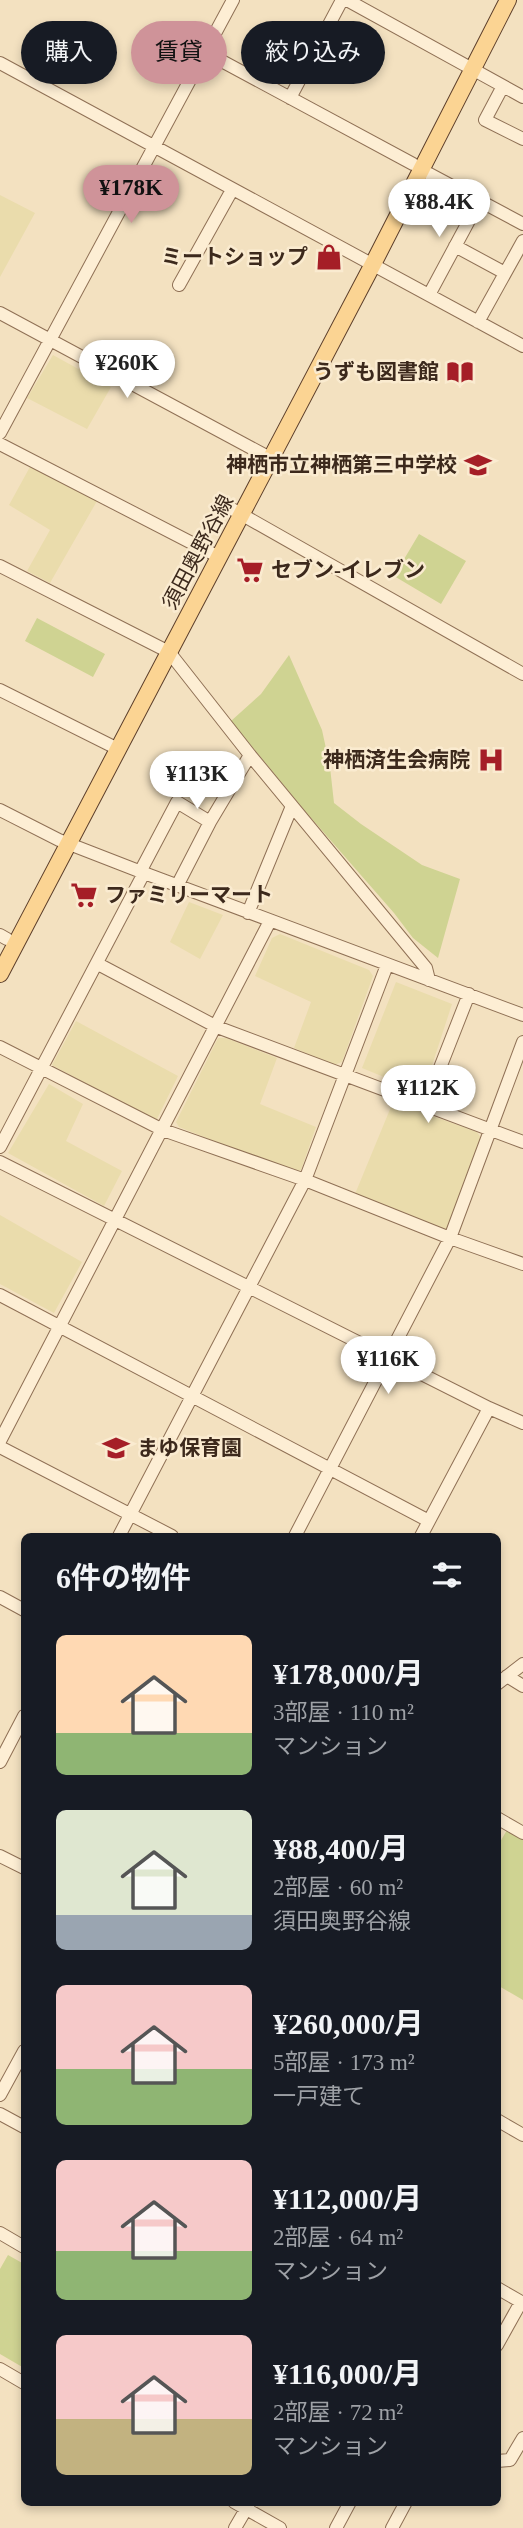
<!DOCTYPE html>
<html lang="ja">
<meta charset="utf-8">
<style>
:root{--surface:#171b24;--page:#242831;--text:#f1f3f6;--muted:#9ea1a6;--accent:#cf9399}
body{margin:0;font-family:"Times New Roman","Noto Sans JP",serif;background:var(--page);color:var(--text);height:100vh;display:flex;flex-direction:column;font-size:26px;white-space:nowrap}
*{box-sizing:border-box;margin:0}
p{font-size:23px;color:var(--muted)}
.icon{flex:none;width:38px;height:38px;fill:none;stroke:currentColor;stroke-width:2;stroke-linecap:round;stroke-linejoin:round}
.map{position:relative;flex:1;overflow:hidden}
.panel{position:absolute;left:21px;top:1533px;width:480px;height:973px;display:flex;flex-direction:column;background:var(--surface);border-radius:10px;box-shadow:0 4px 10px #0003}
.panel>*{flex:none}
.top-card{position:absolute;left:21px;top:21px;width:481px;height:63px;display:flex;gap:14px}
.price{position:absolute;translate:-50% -60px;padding:0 16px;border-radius:24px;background:#fff;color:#222;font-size:23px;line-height:46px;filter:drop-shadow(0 2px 4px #0008)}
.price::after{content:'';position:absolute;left:50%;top:42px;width:21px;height:16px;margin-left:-10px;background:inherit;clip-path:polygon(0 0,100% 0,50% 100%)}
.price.current{background:var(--accent);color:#111}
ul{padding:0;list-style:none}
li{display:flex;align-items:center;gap:21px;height:175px;padding:0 35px}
li span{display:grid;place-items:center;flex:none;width:196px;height:140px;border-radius:10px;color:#555}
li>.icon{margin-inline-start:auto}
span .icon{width:84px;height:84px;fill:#fffc;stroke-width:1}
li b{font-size:30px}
h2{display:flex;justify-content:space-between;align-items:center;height:84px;padding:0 35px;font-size:30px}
.pill{padding:0 24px;border-radius:32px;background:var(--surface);box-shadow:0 4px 10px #0003;font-size:24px;line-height:63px}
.pill.current{background:var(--accent);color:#111}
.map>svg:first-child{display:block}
.farmland{fill:#eadcac}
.green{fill:#cfd392}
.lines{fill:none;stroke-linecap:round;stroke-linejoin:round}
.minor-casing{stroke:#8f7055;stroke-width:14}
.major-casing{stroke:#5c3e2a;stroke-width:18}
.minor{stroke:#fdeed4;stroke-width:12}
.major{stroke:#fbd493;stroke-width:16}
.labels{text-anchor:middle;stroke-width:5;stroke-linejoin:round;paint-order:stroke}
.poi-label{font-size:21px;font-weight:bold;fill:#3c291c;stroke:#faebd0;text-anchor:end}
.street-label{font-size:21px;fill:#3c291c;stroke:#faebd0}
</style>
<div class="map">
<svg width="523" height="2528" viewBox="0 0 523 2528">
<rect width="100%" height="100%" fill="#f3e1c0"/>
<path class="farmland" d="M0,195L35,213L0,277Z
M53,355L111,387L87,429L27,398Z
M31,465L97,501L50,583L27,571L50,530L9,505Z
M189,902L223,915L200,959L170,942Z
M280,934L369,970L373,976L342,1062L334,1065L294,1048L311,1002L255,976L272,938Z
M396,982L452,1004L423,1093L362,1068Z
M76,1021L178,1076L156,1121L52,1065Z
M218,1038H226L277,1058L260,1104L316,1127L301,1170L294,1173L179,1127L176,1122Z
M49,1084L83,1104L66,1141L122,1171L104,1206L8,1153Z
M393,1102L477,1132L483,1141L449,1228L443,1231L355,1194Z
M0,1215L82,1262L54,1313L0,1284Z"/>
<path class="green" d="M419,534L466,561L441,604L394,576Z
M37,618L105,654L93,677L25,641Z
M289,655L322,730L330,767L334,803L361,824L422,865L460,879L438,958L413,938L394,913L305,811L231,721L261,694Z
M507,1830L523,1839V2000L497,1985V1847Z
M8,2255L24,2264V2368L0,2354V2269Z"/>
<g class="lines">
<g class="minor-casing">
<path id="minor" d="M347,0L523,97
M205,52L413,164
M0,63L523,346
M503,86L485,120L523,139
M290,98L342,0
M420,169L523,224
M455,246L505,273
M179,285L232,190
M429,295L480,200
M0,313L270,458
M478,322L523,241
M0,433L233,0
M0,444L219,557
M232,509L523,674
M0,566L169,652L250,755L426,968L429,980
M0,690L118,749
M0,810L59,840L144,873L523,1015
M140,872L177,802L210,822
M177,886L210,822L250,755
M248,913L292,806
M0,935L7,939
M98,964L217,1027L523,1142
M0,1047L163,1130L305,1180L450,1238L523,1264
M425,1106L469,994
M0,1147L144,873
M0,1162L489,1408L523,1423
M0,1295L429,1521
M0,1441L270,921
M0,1447L172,1536
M119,1536L305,1180L387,965
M295,1536L450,1238L523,1042
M421,1536L489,1408
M0,1597L24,1610
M507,1676L523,1686
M497,1684L523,1664
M0,1762L24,1716
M497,1818L523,1833
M0,1856L24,1868
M0,2095L24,2051
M0,2114L24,2127
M497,2120L523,2135
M0,2233L24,2247
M497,2288L523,2303
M497,2345L521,2302
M0,2369L24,2383
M497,2461L510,2460L523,2438
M234,2502L280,2528
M235,2528L249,2504
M336,2528L350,2502
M392,2528L406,2502"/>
</g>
<g class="major-casing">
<path id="major" d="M0,974L373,264L508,0"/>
</g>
<use href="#minor" class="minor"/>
<use href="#major" class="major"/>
</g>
<defs>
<g id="shop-bare" transform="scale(2.1)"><path d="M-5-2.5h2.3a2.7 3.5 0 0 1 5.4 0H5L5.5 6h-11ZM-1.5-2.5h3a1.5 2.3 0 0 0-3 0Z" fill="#a51e27" stroke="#faebd0" stroke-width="2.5" paint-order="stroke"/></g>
<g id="library-bare" transform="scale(2.1)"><path d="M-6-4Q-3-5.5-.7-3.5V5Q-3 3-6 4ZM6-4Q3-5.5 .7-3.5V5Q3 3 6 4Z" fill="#a51e27" stroke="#faebd0" stroke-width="2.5" paint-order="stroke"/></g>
<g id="school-bare" transform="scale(2.1)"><path d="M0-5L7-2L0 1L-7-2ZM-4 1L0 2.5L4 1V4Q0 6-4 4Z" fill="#a51e27" stroke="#faebd0" stroke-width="2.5" paint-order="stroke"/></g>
<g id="supermarket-bare" transform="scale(2.1)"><path d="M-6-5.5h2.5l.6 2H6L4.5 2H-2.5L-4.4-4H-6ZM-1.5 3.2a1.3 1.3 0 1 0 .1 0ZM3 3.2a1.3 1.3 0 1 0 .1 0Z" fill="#a51e27" stroke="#faebd0" stroke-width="2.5" paint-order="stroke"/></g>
<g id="hospital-bare" transform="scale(2.1)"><path d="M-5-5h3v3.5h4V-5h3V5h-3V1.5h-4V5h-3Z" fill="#a51e27" stroke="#faebd0" stroke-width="2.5" paint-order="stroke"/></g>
</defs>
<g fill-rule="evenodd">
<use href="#shop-bare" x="329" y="257"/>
<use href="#library-bare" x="460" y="372"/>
<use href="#school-bare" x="478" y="465"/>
<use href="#supermarket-bare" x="250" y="570"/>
<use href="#hospital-bare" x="491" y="760"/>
<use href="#supermarket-bare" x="84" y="895"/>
<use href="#school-bare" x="116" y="1448"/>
</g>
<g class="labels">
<g class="poi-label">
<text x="308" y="264">ミートショップ</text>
<text x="439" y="379">うずも図書館</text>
<text x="457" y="472">神栖市立神栖第三中学校</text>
<text x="271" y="577" text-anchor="start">セブン-イレブン</text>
<text x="470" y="767">神栖済生会病院</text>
<text x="105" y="902" text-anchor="start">ファミリーマート</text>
<text x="137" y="1455" text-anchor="start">まゆ保育園</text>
</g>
<g class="street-label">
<text transform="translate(198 552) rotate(-62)" y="7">須田奥野谷線</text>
</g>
</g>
</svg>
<b class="price current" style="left:131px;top:225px">¥178K</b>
<b class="price" style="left:439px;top:239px">¥88.4K</b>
<b class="price" style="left:127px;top:400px">¥260K</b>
<b class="price" style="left:197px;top:811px">¥113K</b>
<b class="price" style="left:428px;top:1125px">¥112K</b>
<b class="price" style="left:388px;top:1396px">¥116K</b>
<div class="top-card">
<a class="pill">購入</a>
<a class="pill current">賃貸</a>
<a class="pill">絞り込み</a>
</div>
<section class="panel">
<h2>6件の物件<svg class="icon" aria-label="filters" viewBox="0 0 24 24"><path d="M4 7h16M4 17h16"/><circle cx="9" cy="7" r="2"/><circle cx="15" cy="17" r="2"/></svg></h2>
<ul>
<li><span style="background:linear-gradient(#ffd9b3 70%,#8fb573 0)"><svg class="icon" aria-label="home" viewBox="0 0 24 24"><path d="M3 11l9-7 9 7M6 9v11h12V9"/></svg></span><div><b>¥178,000/月</b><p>3部屋 · 110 m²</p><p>マンション</p></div></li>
<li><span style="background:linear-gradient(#dfe7d0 75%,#9aa5b1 0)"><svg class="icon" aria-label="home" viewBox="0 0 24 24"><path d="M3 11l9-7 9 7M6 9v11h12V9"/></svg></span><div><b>¥88,400/月</b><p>2部屋 · 60 m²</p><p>須田奥野谷線</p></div></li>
<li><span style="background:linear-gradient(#f6c9c9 60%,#8fb573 0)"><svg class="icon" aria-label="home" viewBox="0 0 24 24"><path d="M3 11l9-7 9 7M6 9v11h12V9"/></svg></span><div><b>¥260,000/月</b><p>5部屋 · 173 m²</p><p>一戸建て</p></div></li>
<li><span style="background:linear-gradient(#f6c9c9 65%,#8fb573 0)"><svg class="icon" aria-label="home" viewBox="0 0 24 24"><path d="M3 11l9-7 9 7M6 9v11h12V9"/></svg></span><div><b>¥112,000/月</b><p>2部屋 · 64 m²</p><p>マンション</p></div></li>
<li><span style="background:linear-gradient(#f6c9c9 60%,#c2b280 0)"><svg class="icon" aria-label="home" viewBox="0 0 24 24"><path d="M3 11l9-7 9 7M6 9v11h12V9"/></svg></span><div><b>¥116,000/月</b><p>2部屋 · 72 m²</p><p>マンション</p></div></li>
</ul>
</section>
</div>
